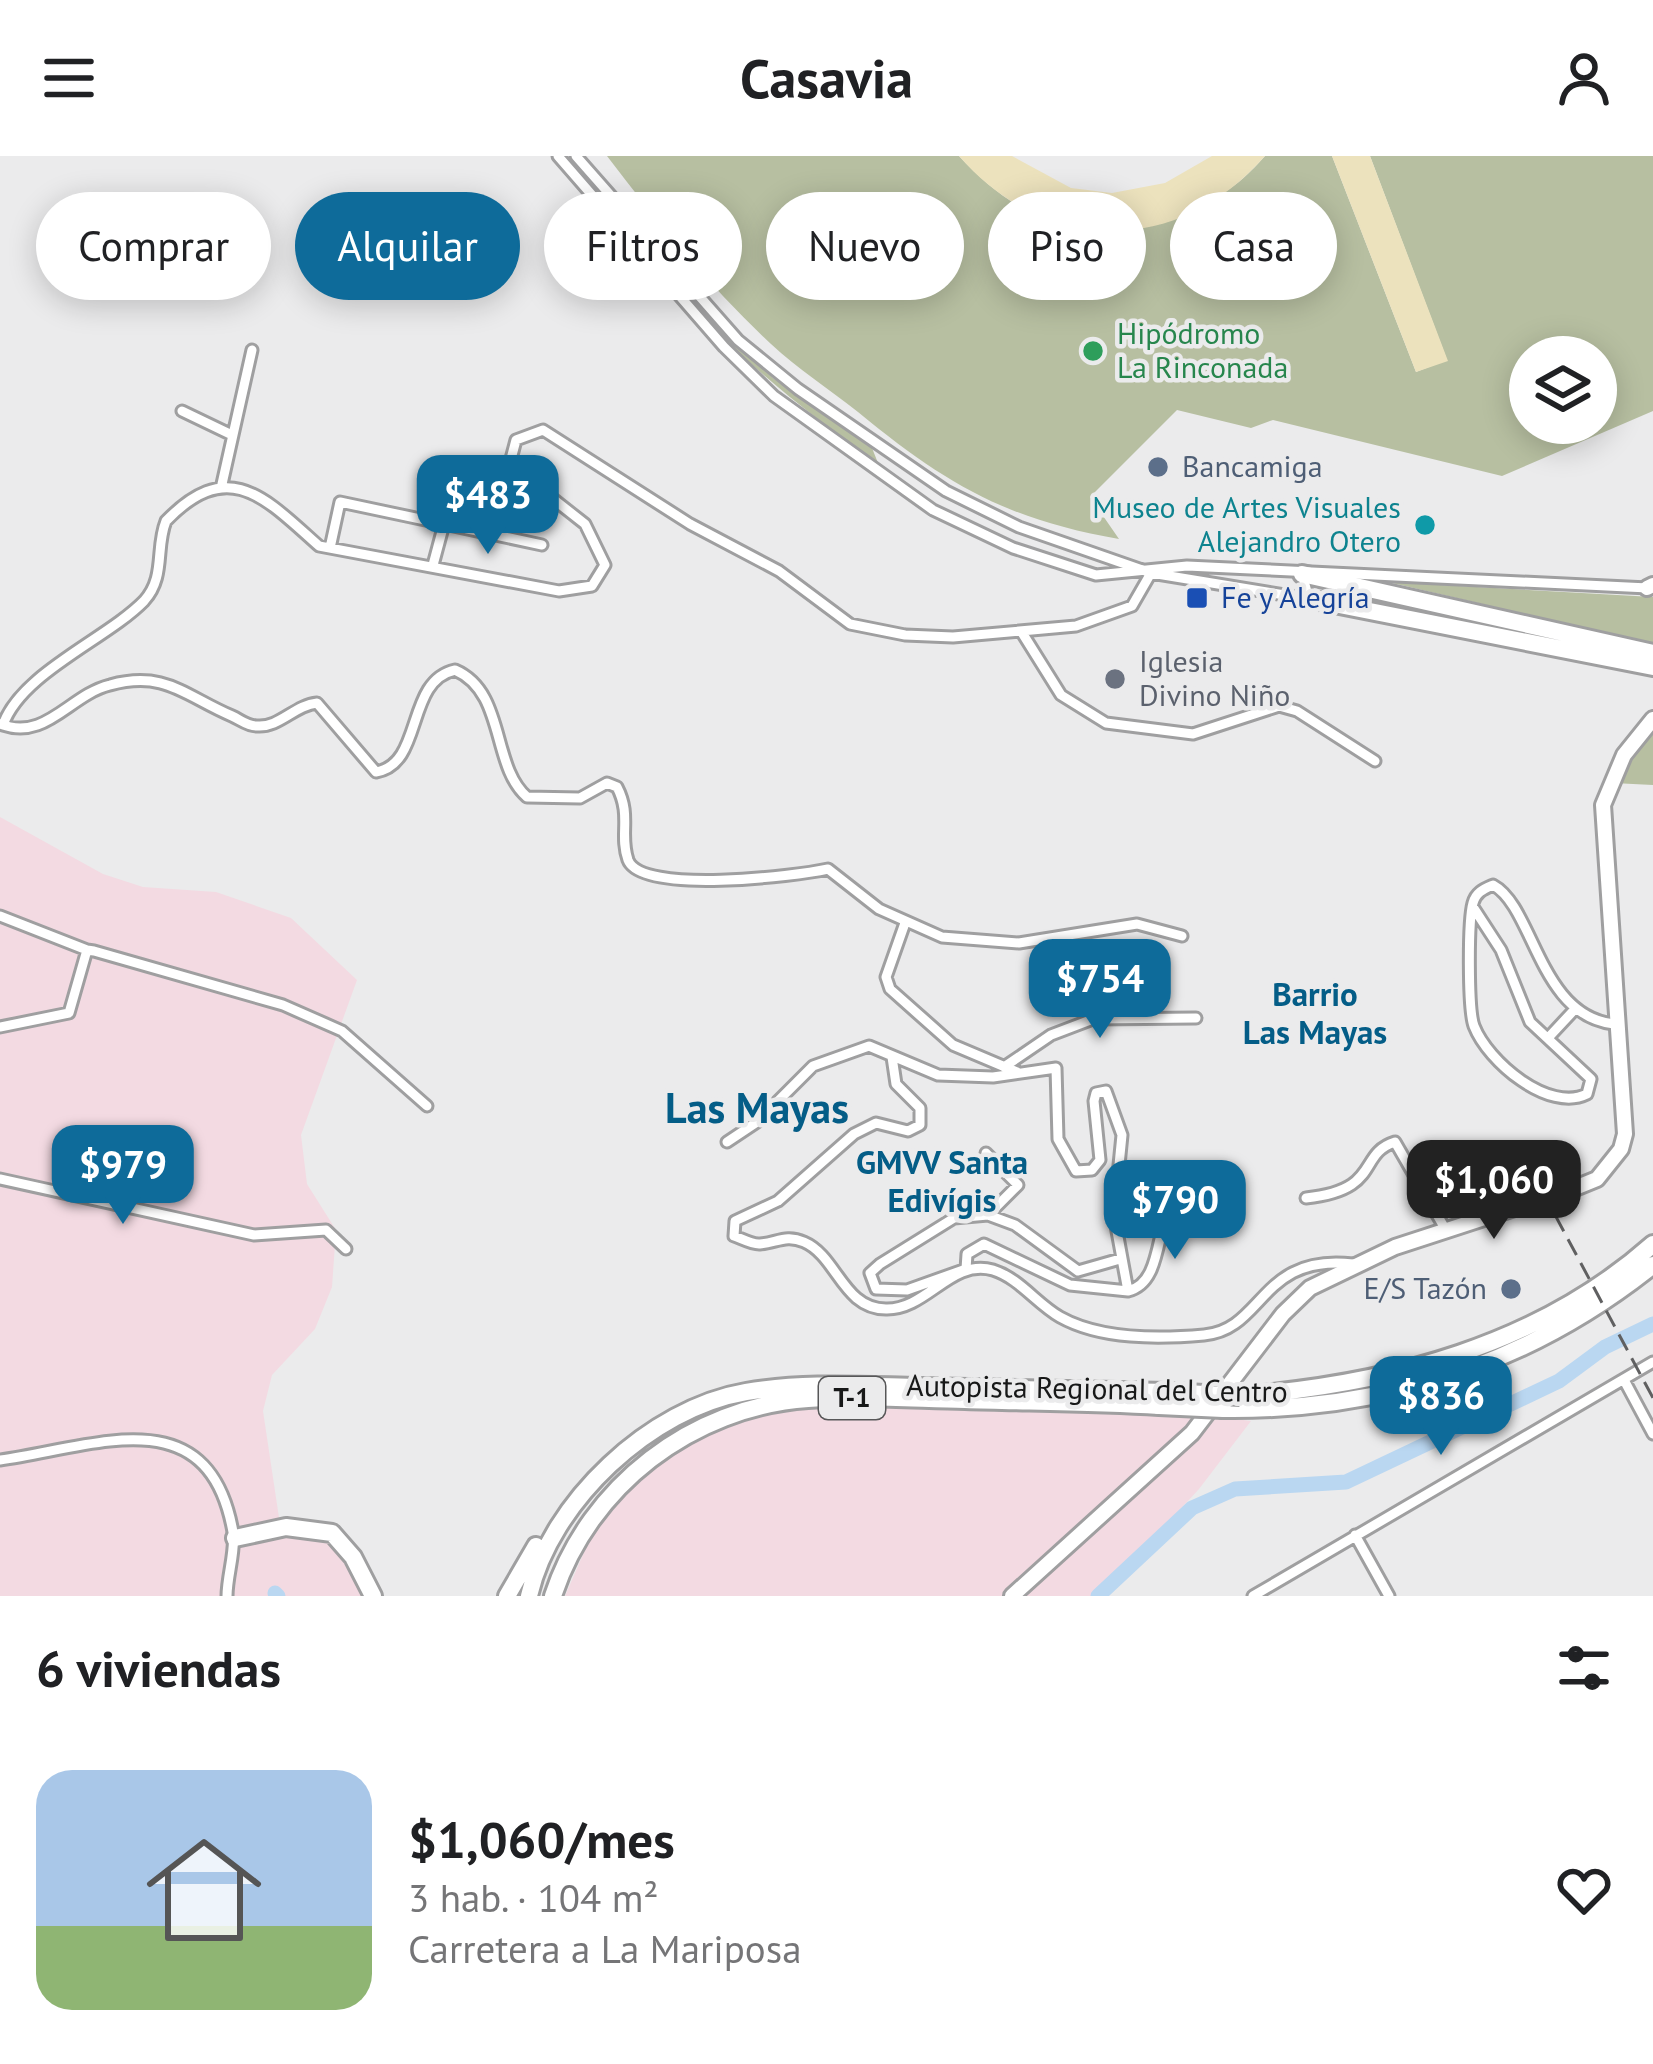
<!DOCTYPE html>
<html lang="es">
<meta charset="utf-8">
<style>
:root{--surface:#fff;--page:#f6f6f6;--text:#202124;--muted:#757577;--accent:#0e6b9a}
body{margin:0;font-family:"PT Sans",sans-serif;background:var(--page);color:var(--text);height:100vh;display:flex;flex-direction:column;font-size:45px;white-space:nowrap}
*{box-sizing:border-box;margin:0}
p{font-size:39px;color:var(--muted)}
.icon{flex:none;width:66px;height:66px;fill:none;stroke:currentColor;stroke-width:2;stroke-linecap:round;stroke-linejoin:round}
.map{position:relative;height:1440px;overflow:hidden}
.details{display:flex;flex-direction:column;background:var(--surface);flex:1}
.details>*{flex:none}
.banner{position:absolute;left:36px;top:36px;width:1581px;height:108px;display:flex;gap:24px}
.fabs{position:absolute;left:1509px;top:180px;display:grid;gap:24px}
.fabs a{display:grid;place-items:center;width:108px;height:108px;border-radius:50%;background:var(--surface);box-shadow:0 6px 30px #0003;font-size:60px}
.price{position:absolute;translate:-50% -102px;padding:0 27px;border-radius:24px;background:var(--accent);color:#fff;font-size:39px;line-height:78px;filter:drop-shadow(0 3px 6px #0008)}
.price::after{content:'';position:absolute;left:50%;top:72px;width:36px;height:27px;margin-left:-18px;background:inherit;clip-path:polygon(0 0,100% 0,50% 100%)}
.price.selected{background:#222;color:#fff}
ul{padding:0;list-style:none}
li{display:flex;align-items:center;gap:36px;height:300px;padding:0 36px}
li span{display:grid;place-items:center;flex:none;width:336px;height:240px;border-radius:36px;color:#555}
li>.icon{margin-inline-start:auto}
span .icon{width:144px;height:144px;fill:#fffc;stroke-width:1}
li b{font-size:51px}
h2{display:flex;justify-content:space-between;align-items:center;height:144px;padding:0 36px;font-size:51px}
.chip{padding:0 42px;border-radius:54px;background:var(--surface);box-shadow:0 6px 30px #0003;font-size:42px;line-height:108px}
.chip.selected{background:var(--accent);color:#fff}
header{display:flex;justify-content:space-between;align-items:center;height:156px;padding:0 36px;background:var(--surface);font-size:54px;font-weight:600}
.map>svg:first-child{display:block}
.industrial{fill:#f3dae2}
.green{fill:#b7bfa1;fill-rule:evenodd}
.sand{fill:#ece2bd}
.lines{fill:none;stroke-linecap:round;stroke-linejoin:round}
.river{stroke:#bad7f1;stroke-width:15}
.street-casing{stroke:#9f9fa0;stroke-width:15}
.secondary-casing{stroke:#9f9fa0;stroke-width:20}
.highway-casing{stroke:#9f9fa0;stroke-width:22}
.street{stroke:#fff;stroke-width:9}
.secondary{stroke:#fff;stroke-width:14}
.highway{stroke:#fff;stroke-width:16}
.rail{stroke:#606061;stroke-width:3;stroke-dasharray:18 9;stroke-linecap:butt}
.highway-bridge-casing{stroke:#9f9fa0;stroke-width:22;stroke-linecap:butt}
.highway-bridge{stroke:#fff;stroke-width:16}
.leisure-dot{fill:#2e9e5b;stroke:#ebebec;stroke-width:4.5}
.service-dot{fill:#5c6f8a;stroke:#ebebec;stroke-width:4.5}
.culture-dot{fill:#0f9aa8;stroke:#ebebec;stroke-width:4.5}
.transit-dot{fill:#1a4fb4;stroke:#ebebec;stroke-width:4.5}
.worship-dot{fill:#6b7280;stroke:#ebebec;stroke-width:4.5}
.labels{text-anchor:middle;stroke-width:9;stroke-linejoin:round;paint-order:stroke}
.shield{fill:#ebebec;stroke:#575758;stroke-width:3}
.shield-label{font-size:27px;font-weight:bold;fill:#171818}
.leisure-label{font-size:30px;fill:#27864d;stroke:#ebebec;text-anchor:start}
.service-label{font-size:30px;fill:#4e5e75;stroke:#ebebec;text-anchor:start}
.culture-label{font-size:30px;fill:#0d838f;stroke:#ebebec;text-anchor:end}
.transit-label{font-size:30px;fill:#164399;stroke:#ebebec;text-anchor:start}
.worship-label{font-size:30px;fill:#5b616d;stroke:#ebebec;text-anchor:start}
.street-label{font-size:30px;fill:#171818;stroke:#ebebec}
.neighbourhood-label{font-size:33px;font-weight:bold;fill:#045d87;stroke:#ebebec}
.district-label{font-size:42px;font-weight:bold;fill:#045d87;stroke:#ebebec}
</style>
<header><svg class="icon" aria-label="menu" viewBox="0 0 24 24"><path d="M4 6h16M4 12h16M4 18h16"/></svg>Casavia<svg class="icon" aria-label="person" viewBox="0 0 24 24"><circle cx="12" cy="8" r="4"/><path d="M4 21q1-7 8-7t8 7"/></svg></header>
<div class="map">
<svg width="1653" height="1440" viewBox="0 0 1653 1440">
<rect width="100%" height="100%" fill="#ebebec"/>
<path class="industrial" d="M0,661L103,718L143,731L216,736L291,762L357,824L301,979L307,1028L336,1074L332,1131L315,1173L272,1219L263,1255L281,1375L317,1372L378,1440H0Z
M791,1248L1180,1256L1251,1265L1199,1333L1100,1440H565L595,1371L638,1321L691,1281Z"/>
<path class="green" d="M607,0H959C1022,68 1085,90 1173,58C1217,43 1234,35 1265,0H1332L1416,216L1447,204L1370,0H1653V255L1502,320L1273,264L1251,272L1177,254L1090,341L1119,383C1007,364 944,327 858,256C829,233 798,213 771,188C710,131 657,66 607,0ZM1530,201H1596V267H1530Z
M684,139L773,222L872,292L878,307C807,257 741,206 684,139Z
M1388,426L1653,441V488Z
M1653,577V629L1613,627L1648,583Z"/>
<path class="sand" d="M959,0H1012L1071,32L1112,37L1165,27L1212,0H1265C1178,100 1046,100 959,0Z
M1332,0H1370L1448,205L1416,216Z"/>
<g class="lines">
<path class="river" d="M275,1437L278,1440
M1098,1440L1192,1352L1235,1333L1346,1326L1559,1225L1605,1191L1653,1168"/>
<g class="street-casing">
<path id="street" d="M558,0L724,191L774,240L933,354L1013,392L1096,419L1187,410L1648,432
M576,0L738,184L798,233L946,335L1019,371L1151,417L1309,443L1302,418
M182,255L232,279
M222,328L252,194
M444,368L542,389
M330,392L340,346L444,368L433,409
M1021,475L1061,539L1106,567L1193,578L1279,550L1297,555L1375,605
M0,568C46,586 69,539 110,529C165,514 185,540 232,560C241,564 247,570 257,570C279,572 295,549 317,547L376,616C424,608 405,525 455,514C506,536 491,610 527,641L580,642L607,627L617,631C632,660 619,678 628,704C641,739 796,720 828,713L879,753L942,781L1019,787L1137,768L1182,780
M3,569C21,517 107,483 144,445C166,421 155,392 166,365C229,300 265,342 319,390L559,435L592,430L605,409L585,368L519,316L511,303L516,284L543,274L690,368L779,415L850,468L905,479L953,481L1076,470L1132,450L1151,417
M1473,751L1501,794L1530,866L1591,923L1587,938C1549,957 1488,906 1474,870C1468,854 1468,765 1473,747C1476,736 1484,733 1493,729C1534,751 1539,860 1614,868
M0,760L87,794
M905,767L886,821L890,833L953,889L1017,916
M0,871L69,857L87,794L94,795L283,849L342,875L427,950
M1548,882L1575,853
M892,901L896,928L920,952V969L908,975L876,967L854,978L778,1045L735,1065L734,1080C740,1082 753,1089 760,1088C776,1087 786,1078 804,1086C837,1100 843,1153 886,1153C927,1154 951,1102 993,1114C1019,1122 1037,1148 1060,1161C1101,1184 1159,1183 1204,1179C1264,1174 1260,1097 1353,1108
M1004,911L1051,879L1093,863L1196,862
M727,986L757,966L813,910L869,890L938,919L993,921L1056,912L1058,983L1076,1015L1092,1014L1100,1004L1094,945L1096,937L1106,935L1122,979L1114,1059L1128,1135L1070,1129L984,1088L967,1098L966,1113L907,1134L876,1133L870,1117L880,1108L954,1062L988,1059
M986,997L1018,1029L988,1059L1015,1069L1078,1115L1120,1103
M0,1023L254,1079L326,1074L346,1093
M1306,1042C1382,1034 1357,998 1395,986L1447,1076
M1128,1135C1171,1125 1149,1043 1192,1025L1210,1029
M1624,1224L1653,1278
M0,1304C98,1290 209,1241 233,1376C236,1394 227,1420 227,1440
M1355,1379L1389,1440
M1253,1440L1653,1206"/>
</g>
<g class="secondary-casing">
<path id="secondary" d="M1647,432L1653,429
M1012,1440L1192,1277L1283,1158L1310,1132L1395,1091L1570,1034L1597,1023L1621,993L1625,978L1603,649L1624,599L1653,563"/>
</g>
<g class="highway-casing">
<path id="highway" d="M1302,418L1653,497
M1309,443L1653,511
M1240,1240C1389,1228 1538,1190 1653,1088
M1223,1253C1383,1255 1528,1209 1653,1109
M235,1382L286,1371L332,1377L353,1401L373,1440
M507,1440L536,1390
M529,1440C550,1346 651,1252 746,1236C803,1226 863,1230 920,1231C1003,1233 1086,1234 1168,1236
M553,1440C589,1330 692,1251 808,1243C860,1239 913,1243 965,1244C1030,1246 1094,1246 1159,1250"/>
</g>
<use href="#street" class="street"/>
<use href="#secondary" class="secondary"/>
<use href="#highway" class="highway"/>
<path class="rail" d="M1517,988L1653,1242"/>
<g class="highway-bridge-casing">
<path id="highway-bridge" d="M1168,1236L1240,1240
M1159,1250L1223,1253"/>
</g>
<use href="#highway-bridge" class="highway-bridge"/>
</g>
<circle class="leisure-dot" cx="1093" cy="195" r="12"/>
<g class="service-dot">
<circle cx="1158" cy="311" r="12"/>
<circle cx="1511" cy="1133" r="12"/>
</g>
<circle class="culture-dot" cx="1425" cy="369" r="12"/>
<rect class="transit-dot" x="1185" y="430" width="24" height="24" rx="6"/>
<circle class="worship-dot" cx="1115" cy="523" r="12"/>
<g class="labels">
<rect class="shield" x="819" y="1221" width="66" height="42" rx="9"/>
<g class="shield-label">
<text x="852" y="1251">T-1</text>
</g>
<g class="leisure-label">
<text x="1117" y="188">Hipódromo<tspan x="1117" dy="34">La Rinconada</tspan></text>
</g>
<g class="service-label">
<text x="1182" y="321">Bancamiga</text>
<text x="1487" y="1143" text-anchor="end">E/S Tazón</text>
</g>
<g class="culture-label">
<text x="1401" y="362">Museo de Artes Visuales<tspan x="1401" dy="34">Alejandro Otero</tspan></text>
</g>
<g class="transit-label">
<text x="1221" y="452">Fe y Alegría</text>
</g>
<g class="worship-label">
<text x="1139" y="516">Iglesia<tspan x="1139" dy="34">Divino Niño</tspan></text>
</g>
<g class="street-label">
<text transform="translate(1097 1233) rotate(1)" y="10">Autopista Regional del Centro</text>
</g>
<g class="neighbourhood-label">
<text x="1315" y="850">Barrio<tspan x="1315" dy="38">Las Mayas</tspan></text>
<text x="942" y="1018">GMVV Santa<tspan x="942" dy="38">Edivígis</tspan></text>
</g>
<g class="district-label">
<text x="757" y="967">Las Mayas</text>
</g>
</g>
</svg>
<div class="fabs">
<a><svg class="icon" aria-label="layers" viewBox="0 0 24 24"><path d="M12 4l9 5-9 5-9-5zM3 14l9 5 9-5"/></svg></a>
</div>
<b class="price" style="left:488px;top:401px">$483</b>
<b class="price" style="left:1100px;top:885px">$754</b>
<b class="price" style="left:123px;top:1071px">$979</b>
<b class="price selected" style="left:1494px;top:1086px">$1,060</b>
<b class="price" style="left:1175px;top:1106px">$790</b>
<b class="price" style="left:1441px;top:1302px">$836</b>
<div class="banner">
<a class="chip">Comprar</a>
<a class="chip selected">Alquilar</a>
<a class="chip">Filtros</a>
<a class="chip">Nuevo</a>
<a class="chip">Piso</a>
<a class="chip">Casa</a>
</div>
</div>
<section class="details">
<h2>6 viviendas<svg class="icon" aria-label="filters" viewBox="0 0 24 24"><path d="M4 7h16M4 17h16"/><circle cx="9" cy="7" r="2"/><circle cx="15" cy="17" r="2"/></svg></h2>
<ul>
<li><span style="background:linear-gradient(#a9c7e8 65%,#8fb573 0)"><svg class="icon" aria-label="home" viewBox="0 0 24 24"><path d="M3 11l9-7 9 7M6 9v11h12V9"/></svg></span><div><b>$1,060/mes</b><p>3 hab. · 104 m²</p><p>Carretera a La Mariposa</p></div><svg class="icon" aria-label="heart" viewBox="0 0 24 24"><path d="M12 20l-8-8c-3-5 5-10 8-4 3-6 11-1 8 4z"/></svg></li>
</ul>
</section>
